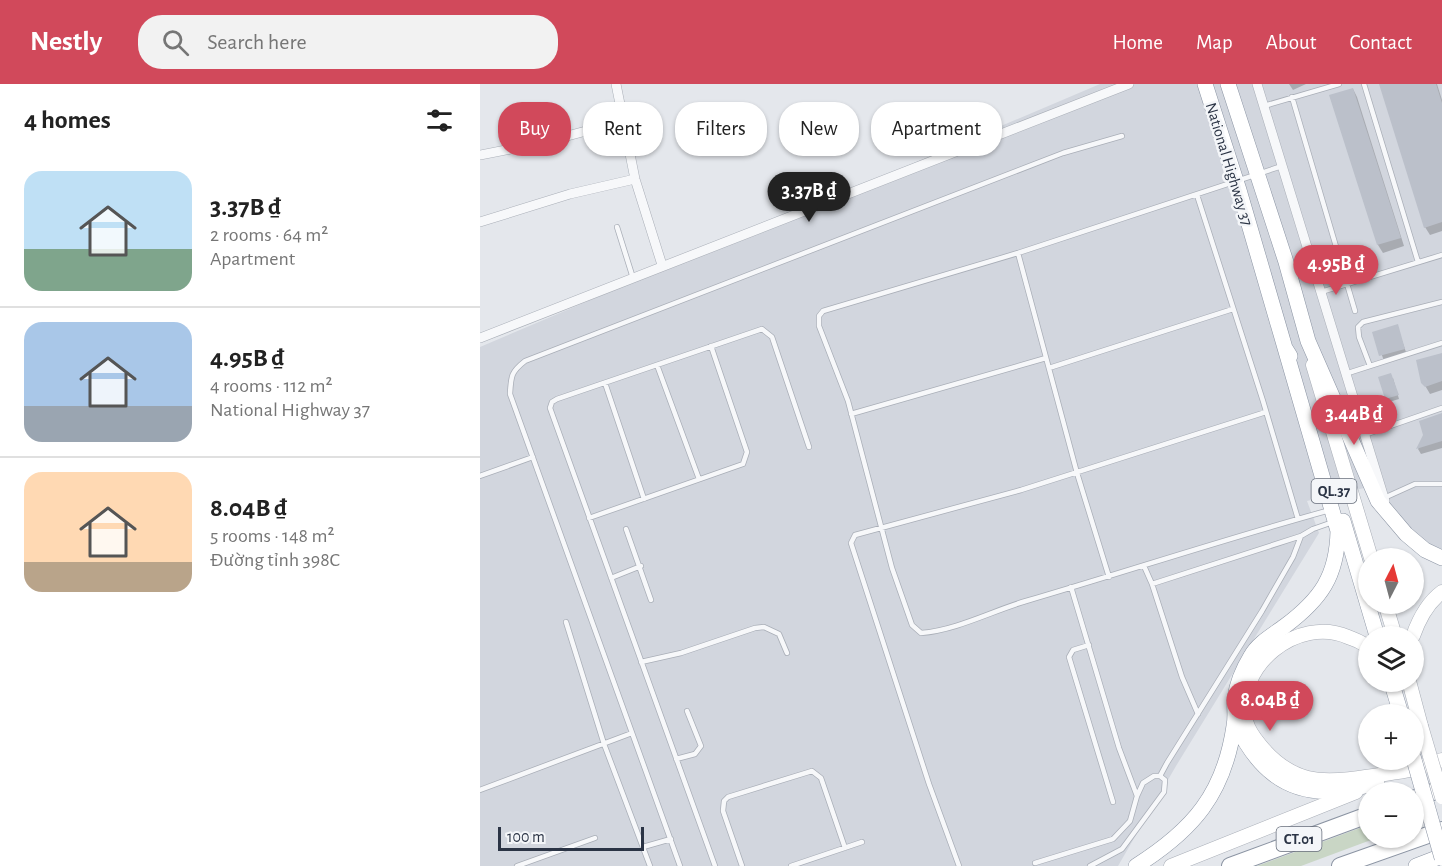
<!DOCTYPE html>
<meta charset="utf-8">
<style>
:root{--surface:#fff;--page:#f2f2f2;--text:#222;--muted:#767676;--line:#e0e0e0;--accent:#d1495b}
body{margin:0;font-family:"Alegreya Sans",sans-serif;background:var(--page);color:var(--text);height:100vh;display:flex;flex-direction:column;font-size:22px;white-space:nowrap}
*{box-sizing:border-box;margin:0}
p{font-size:20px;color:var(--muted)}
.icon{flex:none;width:33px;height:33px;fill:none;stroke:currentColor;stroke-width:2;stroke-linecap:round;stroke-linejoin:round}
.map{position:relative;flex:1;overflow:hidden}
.sheet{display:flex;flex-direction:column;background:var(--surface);width:480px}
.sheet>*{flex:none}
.guide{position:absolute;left:18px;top:18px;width:570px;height:54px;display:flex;gap:12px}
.needle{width:39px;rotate:6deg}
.controls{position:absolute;left:878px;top:464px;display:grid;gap:12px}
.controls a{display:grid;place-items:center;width:66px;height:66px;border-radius:50%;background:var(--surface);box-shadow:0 2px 4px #0004;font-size:30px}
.scale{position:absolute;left:18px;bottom:15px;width:146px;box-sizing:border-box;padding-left:6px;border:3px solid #2b3445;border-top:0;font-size:16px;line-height:21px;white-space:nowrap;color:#2b3445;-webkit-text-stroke:4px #f4f6f9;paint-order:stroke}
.price{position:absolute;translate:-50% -51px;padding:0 14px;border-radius:21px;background:var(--accent);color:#fff;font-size:20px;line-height:39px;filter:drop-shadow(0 2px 3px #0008)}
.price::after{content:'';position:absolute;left:50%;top:36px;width:18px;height:14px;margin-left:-9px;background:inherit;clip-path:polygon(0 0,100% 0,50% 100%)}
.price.current{background:#222;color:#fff}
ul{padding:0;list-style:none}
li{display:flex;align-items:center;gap:18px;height:150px;padding:0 24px}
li+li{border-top:2px solid var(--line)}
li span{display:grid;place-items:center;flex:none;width:168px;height:120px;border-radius:18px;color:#555}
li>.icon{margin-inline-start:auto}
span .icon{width:72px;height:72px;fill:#fffc;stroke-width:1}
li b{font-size:26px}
h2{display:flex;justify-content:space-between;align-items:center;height:72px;padding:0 24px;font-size:26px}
.chip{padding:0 21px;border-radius:24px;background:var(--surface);box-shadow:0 2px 4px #0004;font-size:21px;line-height:54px}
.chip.current{background:var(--accent);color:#fff}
header{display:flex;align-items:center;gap:36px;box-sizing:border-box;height:84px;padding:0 30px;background:var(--accent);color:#fff}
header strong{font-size:28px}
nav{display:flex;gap:33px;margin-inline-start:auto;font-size:21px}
.search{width:420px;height:54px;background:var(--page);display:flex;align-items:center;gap:15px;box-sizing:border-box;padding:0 21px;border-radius:24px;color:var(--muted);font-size:22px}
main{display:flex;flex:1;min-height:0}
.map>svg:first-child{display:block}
.built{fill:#d2d6de}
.green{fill:#c9d6c5}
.shadow{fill:#0003}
.building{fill:#bbc0ca}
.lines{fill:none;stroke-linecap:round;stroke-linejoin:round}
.service-casing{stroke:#a9aeb7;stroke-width:6}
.minor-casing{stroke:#a9aeb7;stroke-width:10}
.secondary-casing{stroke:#a9aeb7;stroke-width:15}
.trunk-casing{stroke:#8b94a3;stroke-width:16}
.motorway-casing{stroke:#8b94a3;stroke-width:18}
.service{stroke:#f7f8fa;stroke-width:4.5}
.minor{stroke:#f7f8fa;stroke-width:9}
.secondary{stroke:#fff;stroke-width:14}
.trunk{stroke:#fff;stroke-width:15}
.motorway{stroke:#fff;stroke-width:16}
.secondary-bridge-casing{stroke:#a9aeb7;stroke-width:15;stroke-linecap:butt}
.trunk-bridge-casing{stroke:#8b94a3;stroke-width:16;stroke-linecap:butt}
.secondary-bridge{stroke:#fff;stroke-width:14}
.trunk-bridge{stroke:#fff;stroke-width:15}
.labels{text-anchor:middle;stroke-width:5;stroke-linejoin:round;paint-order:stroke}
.shield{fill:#f4f6f9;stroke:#676e7b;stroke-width:1.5}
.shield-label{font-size:15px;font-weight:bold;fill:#2b3445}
.street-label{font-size:16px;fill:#2b3445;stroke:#f4f6f9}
</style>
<header>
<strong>Nestly</strong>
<div class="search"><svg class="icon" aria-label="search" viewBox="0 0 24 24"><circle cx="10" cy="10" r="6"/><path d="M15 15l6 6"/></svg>Search here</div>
<nav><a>Home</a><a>Map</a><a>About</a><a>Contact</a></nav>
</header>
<main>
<section class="sheet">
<h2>4 homes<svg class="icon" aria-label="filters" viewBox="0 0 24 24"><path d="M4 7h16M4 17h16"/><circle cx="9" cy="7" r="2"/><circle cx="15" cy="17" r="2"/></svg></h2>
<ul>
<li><span style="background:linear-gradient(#bfe0f5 65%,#7fa58c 0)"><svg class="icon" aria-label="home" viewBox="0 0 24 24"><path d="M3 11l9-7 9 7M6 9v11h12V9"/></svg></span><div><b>3.37B ₫</b><p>2 rooms · 64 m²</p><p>Apartment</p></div></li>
<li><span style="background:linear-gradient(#a9c7e8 70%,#9aa5b1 0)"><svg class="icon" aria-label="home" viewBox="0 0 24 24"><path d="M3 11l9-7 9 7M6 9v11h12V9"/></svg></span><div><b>4.95B ₫</b><p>4 rooms · 112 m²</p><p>National Highway 37</p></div></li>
<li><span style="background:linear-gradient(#ffd9b3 75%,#b9a48a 0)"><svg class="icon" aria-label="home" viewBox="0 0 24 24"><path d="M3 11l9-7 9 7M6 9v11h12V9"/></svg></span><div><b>8.04B ₫</b><p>5 rooms · 148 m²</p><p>Đường tỉnh 398C</p></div></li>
</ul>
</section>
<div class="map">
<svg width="962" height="782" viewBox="0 0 962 782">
<rect width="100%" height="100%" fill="#e4e7ec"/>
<path class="built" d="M620,0H962V465L938,459L893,402L827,417L839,449L696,682L638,782H0V263Z"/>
<path class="green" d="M888,741V753H899L821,782H777Z"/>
<path class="shadow" d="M809,0H826L813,6Z
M900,0H957L962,16V147L950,151L945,143Z
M873,5L877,13L924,162L903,169L898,161L851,12Z
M917,242L927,271L904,277L894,249Z
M962,270V306L950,310L943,298Z
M900,294H913L919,315L909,318Z
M962,331V364L941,370L938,365L945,351Z"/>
<path class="building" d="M899,0H956L962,19V138L944,144Z
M873,4L921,154L897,161L849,11Z
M918,240L925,265L899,272L892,248Z
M962,269V297L945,303L941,299L936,276Z
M911,289L919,311L905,315L898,293Z
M962,329V357L936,365L943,351L939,337Z"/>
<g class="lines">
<g class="service-casing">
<path id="service" d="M884,0L938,178
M812,13L875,227
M784,22L859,0
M802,82L538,169L343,227L339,232V242L368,317L412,484L432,541L441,549C477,546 512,527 546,517C648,487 748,454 850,426
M717,111L783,317L818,435
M137,143L153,194
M538,169L597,389L629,493
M841,208L962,171
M177,281L219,395
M890,282L879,253L878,243L883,238L962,218
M569,284L753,225
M865,290L962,259
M125,299L164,415
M371,330L566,274
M884,351L962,324
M0,392L53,373
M904,414L935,400H962
M109,434L263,380L267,368L231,262
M146,445L171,516
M664,482L672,500L702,593L718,630
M131,494L161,482
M672,500L821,452
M591,503L639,664L657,712
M86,538L124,660L170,782
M609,561L593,566L589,573L633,718
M161,578L201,569L275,544L284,543L299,550L307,569
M196,675L215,670L221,662L207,627
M0,706L152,649
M163,763L191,755
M555,779L633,755L650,737L657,712L663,699L674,692H680
M37,782L115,754
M200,782L30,310C31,292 31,288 45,277L583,69L642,52
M235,782L70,324L72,318L77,315L282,245L292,253L329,363
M262,782L243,727L244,717L248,713L332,687L341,694L365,764
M311,782L382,758
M479,782L449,700L371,459L375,451L541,406L786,328
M610,782L642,765L684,708L685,696L680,692L687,679L782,527L813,473L821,452L833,445L853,438"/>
</g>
<g class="minor-casing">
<path id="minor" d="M136,0L155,95L182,181
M777,0L905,417
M0,71C49,62 96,51 144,36
M0,138L90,110L155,95
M0,254L649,0"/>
</g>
<g class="secondary-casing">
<path id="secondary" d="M833,281L891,474
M905,519L915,552
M933,552C939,535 947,519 962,508
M888,564C883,558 875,556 868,553C818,531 754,582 766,637C768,645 775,655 780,661C793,677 808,689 828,694C857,701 907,689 937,685
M929,597L941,642
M941,683L962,676
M691,782L876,708"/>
</g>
<g class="trunk-casing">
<path id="trunk" d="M725,0L759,106L805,264L810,272
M748,0L806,178L828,257L898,417L926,450L945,466L962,474
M863,437L897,552
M911,597L921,630
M755,638C775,681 804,711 856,707C870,706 884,702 897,699
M656,782C713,746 744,710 754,642C756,633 754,623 755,614C757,599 763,585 771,572C778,559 793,551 805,542C841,515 857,492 858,447L805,264
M936,782L962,772"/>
</g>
<g class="motorway-casing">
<path id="motorway" d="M933,715L958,706
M750,782L888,731
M860,782L962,746"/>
</g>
<use href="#service" class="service"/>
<use href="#minor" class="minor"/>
<use href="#secondary" class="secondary"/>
<use href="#trunk" class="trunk"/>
<use href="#motorway" class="motorway"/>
<g class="secondary-bridge-casing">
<path id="secondary-bridge" d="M941,642L962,713"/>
</g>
<g class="trunk-bridge-casing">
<path id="trunk-bridge" d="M933,672L962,774"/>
</g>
<use href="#secondary-bridge" class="secondary-bridge"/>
<use href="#trunk-bridge" class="trunk-bridge"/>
</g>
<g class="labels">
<g class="shield">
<rect x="831.5" y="395" width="45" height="24" rx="4.5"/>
<rect x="796.5" y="743" width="45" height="24" rx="4.5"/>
</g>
<g class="shield-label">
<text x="854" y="412">QL.37</text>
<text x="819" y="760">CT.01</text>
</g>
<g class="street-label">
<text transform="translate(750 80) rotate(73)" y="6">National Highway 37</text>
</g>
</g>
</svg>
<div class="controls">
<a><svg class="needle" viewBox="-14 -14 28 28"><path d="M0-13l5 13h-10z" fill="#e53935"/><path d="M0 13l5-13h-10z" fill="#767676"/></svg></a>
<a><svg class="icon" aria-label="layers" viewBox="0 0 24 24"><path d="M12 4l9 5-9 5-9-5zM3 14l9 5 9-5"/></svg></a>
<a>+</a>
<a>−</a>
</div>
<div class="scale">100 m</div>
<b class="price current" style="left:329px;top:139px">3.37B ₫</b>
<b class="price" style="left:856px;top:212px">4.95B ₫</b>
<b class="price" style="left:874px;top:362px">3.44B ₫</b>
<b class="price" style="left:790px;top:648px">8.04B ₫</b>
<div class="guide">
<a class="chip current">Buy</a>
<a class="chip">Rent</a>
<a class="chip">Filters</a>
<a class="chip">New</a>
<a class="chip">Apartment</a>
</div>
</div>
</main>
